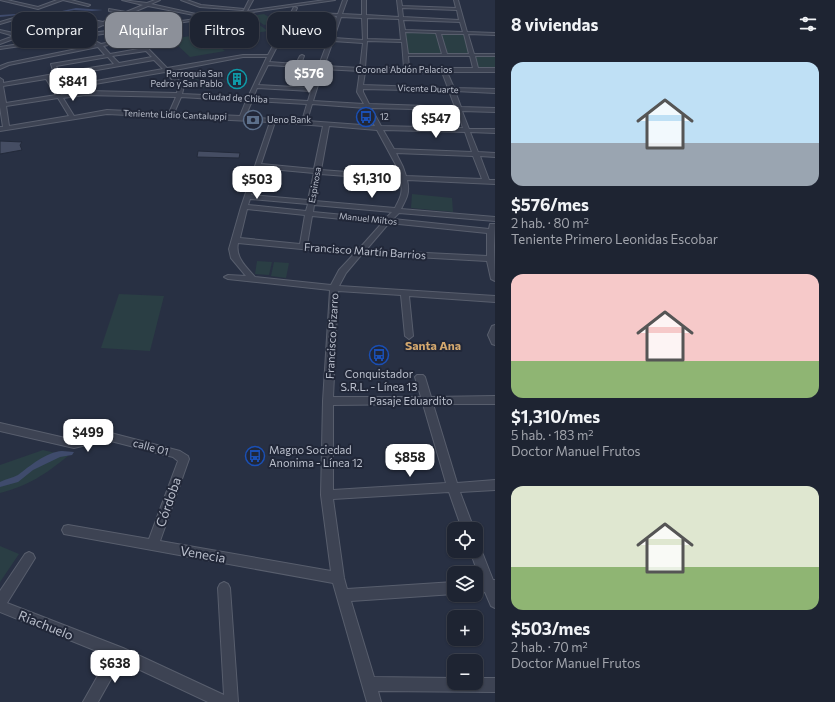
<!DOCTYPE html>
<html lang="es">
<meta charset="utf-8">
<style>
:root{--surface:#1e2432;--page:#262c3a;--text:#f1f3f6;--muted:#a1a4ac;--line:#3c414d;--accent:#8c9099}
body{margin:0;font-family:Commissioner,sans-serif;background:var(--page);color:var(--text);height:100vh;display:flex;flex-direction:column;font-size:15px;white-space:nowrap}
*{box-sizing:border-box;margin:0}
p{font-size:13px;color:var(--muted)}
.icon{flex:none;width:22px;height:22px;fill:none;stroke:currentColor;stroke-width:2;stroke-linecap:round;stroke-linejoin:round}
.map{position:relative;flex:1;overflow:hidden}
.details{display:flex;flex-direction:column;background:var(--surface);width:340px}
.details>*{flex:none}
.hud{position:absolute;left:12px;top:12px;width:380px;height:36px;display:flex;gap:8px}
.tools{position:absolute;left:447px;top:522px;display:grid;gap:8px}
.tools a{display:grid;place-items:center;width:36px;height:36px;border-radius:8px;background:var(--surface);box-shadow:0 1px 3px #0004,0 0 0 1px var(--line);font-size:20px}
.price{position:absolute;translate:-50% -34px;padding:0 9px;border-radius:8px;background:#fff;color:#222;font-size:13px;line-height:26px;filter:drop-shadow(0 1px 2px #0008)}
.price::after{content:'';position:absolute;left:50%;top:24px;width:12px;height:9px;margin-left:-6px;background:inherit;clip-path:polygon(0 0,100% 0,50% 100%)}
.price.active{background:var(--accent);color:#fff}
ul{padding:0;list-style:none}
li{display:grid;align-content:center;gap:8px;height:212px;padding:0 16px}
li span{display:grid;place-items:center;height:124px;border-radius:12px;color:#555}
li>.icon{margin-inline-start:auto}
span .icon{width:72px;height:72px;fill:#fffc;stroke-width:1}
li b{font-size:17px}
h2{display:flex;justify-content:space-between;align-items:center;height:48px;padding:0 16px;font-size:17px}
.chip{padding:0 14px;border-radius:12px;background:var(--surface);box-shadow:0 1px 3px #0004,0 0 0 1px var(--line);font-size:14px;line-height:36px}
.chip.active{background:var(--accent);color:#fff}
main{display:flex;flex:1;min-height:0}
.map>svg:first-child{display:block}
.green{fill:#2a3e44}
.water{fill:#3f4b6c}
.building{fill:#454d63;stroke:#232a3a}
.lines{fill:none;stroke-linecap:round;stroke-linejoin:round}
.minor-casing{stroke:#585e6d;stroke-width:2}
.minor{fill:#3d4353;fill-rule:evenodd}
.labels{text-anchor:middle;stroke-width:4;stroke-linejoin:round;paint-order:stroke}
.far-street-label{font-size:9px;fill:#babfcc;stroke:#212738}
.far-poi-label{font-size:9px;fill:#babfcc;stroke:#212738;text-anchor:start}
.street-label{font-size:11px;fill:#babfcc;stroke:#212738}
.poi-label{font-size:11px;fill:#babfcc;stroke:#212738}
.neighbourhood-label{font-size:12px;font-weight:bold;fill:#d4a86e;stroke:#212738}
.near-street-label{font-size:13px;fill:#babfcc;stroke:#212738}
</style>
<main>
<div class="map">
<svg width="495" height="702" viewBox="0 0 495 702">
<rect width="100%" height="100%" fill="#283043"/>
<path class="green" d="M264,14L278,23L264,25L251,16Z
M248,17L268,31L238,36L220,21Z
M405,32L464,34L469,54H408Z
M204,34L225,51L190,57L171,39Z
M474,56H495V69H479Z
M190,79L225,81L222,89L187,87Z
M412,194L452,198L453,212L411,208Z
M257,261L272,262L269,275L255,274Z
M274,262L289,263L286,278L271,276Z
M119,294L164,296L150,351L101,348Z
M43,450L68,456C44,475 30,485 0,493V465Z
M0,546L19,554L0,582Z"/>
<path class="water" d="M76,8L103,10L92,11L74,10L52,14H28L0,17V15L62,11Z
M62,451L74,452L72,455L60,457L33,470L18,482L0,487V482C6,479 12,478 18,475C30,466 46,452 62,451Z"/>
<path class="building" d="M237,74L245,81L236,83L226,76Z
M0,141L22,142L20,145L22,150L0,154Z
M198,151L240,153L239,158L197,157Z"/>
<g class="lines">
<g class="minor-casing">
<path id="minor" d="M0,0H7L38,7L57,0H71L90,5L88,6L63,0L38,9Z
M122,0L147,3L155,0H160L151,4L196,14L194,15L148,6L131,13L168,21V23L243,12L249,0H253L247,11L325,0H335L0,49V47L79,35L46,27L0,44V41L14,36L0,32V30L18,34L41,25L17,19L0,24V22L17,17L45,24L69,15L103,22L122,14L109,11V9L126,12L143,5ZM127,15L165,23L126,29V27L107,23ZM69,17L98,24L78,32L50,25ZM103,25L123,29L83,34Z
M181,0H187L201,5L244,9L242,10L200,7Z
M343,0H347L342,14L362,15V0H366V15L399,17L397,0H401L402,6L456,8L454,0H458L467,32L495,33V35L468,34L474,54H495V56H475L478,68H495V72H447L454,88L495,89V93L455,91L461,107L495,108V112L462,111L469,129H495V133L470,132L478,152L495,153V157L480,156L489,180H495V184L407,180C410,192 407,198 401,209L495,217V221L399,213L393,219L489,229L490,224H495L494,246L495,281L491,279L487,261L362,254L346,273L339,286L495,296V302L409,296L413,336L409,339L405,336L401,295L338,291L333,397H421L415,377L417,375H423L425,377L431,397L495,396V404H433L457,483L495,480V490L460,492L474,529H462L449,492L333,499L344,578L347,589L454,582V594L351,601L374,677L454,678V683H476V678H495V692L378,691L381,702H367L333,583L64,534L62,530L64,526L68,525L149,539L178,461L173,457L107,440L74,448L0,431V423L74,440L107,432L180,451L188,456L189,459L160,541L331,571L321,495L323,401L330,290L228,279L224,277L228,275L246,276L231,258L229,249L241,207L270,122L107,114L0,131V127H3L0,107V78L3,80V83L54,74L51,64L105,55L98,47L9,65L0,69V66L8,63L96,45L95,43L97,42L101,44L134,37L131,34L133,33L167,68L243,55H268L294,7L297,8L295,12L338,14ZM402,8L457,10L459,20L403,17ZM294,14L337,16L329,38L283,35ZM341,17L362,18L363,40L334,38ZM367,18L399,19L401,40L367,39ZM403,20L460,22L463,32L405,30ZM405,32L436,33L442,54H408ZM441,34H464L469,54H447ZM282,37L328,41L319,65L301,64L304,56L302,55L300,56L296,64L269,62ZM136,40L144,48L110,54L103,46ZM333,41L363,43L360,68L324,66ZM367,41L402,42L404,68H365ZM146,51L152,57L119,63L112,56ZM408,56H470L473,68H409ZM108,57L114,64L59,73L56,66ZM243,57H267L248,97L182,94L184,86L170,71ZM154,60L163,69L85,83L81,86L82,92L61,95L51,78ZM268,65L318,68L312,88L258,85ZM323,69L360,71L357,92L364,104L313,101ZM165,72L178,86L177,93L87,91V87L89,85ZM365,72H442L448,88L363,85ZM46,79L56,95L6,103L3,86ZM257,88L311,91L308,101L253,98ZM363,89L449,91L455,107L369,104L363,92ZM85,95L176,97L169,113L107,110L74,116L63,98ZM181,97L246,101L240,116L174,113ZM58,98L69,116L9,126L6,106ZM252,101L307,104L302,121L245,117ZM312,104L366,108L375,126L307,121ZM371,108L457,110L463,128L381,126ZM275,122L323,126L314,169L261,164ZM329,126L377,130L397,167L399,176L321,170ZM383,130L465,132L472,152L394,149ZM396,153L473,156L482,179L406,176L403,167ZM260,168L314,173L308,200L251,195ZM320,174L400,180C404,192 400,198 395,208L315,201ZM250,199L308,204L306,211L248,205ZM314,205L392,212L385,219L313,212ZM247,209L305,215L300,244L240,238ZM312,216L382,223L358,250L307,245ZM389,223L487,233V256L366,250ZM238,243L354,254L339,270L331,285L255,277C246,267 235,257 238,243ZM423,404L446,483L333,490V405Z
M495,325V345L492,344L488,335L492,326Z
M476,546L480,547L493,580H495V608L491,606L485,592L476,593V581H481L470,551H476Z
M29,552L33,554L35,558L7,603L123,648L224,695L218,588L220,584L224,582L228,584L230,588L238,702H208L121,661L98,702H83L109,656L0,612V591L25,554Z"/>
</g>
<use href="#minor" class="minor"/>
</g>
<defs>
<g id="building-ring" transform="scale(1)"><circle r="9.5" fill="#212738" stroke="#0f9aa8" stroke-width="1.5"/><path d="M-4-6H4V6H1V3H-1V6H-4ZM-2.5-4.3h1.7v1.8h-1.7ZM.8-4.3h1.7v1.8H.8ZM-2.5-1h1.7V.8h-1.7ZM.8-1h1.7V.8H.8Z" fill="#0f9aa8"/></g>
<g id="bus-ring" transform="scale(1)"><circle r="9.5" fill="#212738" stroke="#1a4fb4" stroke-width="1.5"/><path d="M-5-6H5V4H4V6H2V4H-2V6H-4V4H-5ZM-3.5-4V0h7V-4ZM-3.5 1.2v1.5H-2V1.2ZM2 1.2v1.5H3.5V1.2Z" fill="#1a4fb4"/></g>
<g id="bank-ring" transform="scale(1)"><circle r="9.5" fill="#212738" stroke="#5c6f8a" stroke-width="1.5"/><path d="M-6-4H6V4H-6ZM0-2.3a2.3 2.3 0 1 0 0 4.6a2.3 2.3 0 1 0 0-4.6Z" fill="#5c6f8a"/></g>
</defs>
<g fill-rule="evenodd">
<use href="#building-ring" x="237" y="79"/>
<use href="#bus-ring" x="366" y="117"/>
<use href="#bank-ring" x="253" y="120"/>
<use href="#bus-ring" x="379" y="355"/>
<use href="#bus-ring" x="255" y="456"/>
</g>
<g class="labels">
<g class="far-street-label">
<text x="404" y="73">Coronel Abdón Palacios</text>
<text transform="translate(428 89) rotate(2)" y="3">Vicente Duarte</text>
<text transform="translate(235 98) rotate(3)" y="3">Ciudad de Chiba</text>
<text transform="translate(175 115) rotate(2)" y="3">Teniente Lidio Cantaluppi</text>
<text transform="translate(315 185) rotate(-80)" y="3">Espinosa</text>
<text transform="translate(368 219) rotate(6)" y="3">Manuel Miltos</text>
</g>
<g class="far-poi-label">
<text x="223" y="77" text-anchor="end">Parroquia San<tspan x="223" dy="10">Pedro y San Pablo</tspan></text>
<text x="380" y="120">12</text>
<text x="267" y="123">Ueno Bank</text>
</g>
<g class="street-label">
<text transform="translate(365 251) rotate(4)" y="4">Francisco Martín Barrios</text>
<text transform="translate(332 336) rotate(-87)" y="4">Francisco Pizarro</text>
<text x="411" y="405">Pasaje Eduardito</text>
<text transform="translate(151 447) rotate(15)" y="4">calle 01</text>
</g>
<g class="poi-label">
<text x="379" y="378">Conquistador<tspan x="379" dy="13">S.R.L. - Línea 13</tspan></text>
<text x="269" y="454" text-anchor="start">Magno Sociedad<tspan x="269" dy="13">Anonima - Línea 12</tspan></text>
</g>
<g class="neighbourhood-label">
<text x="433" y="350">Santa Ana</text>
</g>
<g class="near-street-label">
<text transform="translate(168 502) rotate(-71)" y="5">Córdoba</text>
<text transform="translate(203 554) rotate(10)" y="5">Venecia</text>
<text transform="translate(46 625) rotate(22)" y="5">Riachuelo</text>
</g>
</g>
</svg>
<div class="tools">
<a><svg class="icon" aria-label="locate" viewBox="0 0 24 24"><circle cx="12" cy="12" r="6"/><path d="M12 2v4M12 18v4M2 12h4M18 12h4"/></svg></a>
<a><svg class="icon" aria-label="layers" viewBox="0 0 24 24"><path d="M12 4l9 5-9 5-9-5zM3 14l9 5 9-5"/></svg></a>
<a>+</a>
<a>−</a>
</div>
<b class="price active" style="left:309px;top:94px">$576</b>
<b class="price" style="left:73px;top:102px">$841</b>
<b class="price" style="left:436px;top:139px">$547</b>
<b class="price" style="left:372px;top:199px">$1,310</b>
<b class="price" style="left:257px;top:200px">$503</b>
<b class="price" style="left:88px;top:453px">$499</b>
<b class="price" style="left:410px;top:478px">$858</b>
<b class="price" style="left:115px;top:684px">$638</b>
<div class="hud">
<a class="chip">Comprar</a>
<a class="chip active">Alquilar</a>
<a class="chip">Filtros</a>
<a class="chip">Nuevo</a>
</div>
</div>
<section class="details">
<h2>8 viviendas<svg class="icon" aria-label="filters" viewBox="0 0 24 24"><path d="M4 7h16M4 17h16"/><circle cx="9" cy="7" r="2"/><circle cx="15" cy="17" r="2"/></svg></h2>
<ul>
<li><span style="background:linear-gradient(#bfe0f5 65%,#9aa5b1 0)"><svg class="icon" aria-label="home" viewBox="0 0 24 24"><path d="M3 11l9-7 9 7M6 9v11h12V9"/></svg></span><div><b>$576/mes</b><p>2 hab. · 80 m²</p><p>Teniente Primero Leonidas Escobar</p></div></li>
<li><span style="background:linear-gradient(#f6c9c9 70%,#8fb573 0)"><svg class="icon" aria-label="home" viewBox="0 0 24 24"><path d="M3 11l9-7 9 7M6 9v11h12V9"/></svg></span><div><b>$1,310/mes</b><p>5 hab. · 183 m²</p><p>Doctor Manuel Frutos</p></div></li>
<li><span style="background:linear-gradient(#dfe7d0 65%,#8fb573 0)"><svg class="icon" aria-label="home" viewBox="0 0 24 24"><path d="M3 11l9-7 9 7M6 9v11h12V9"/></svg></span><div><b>$503/mes</b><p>2 hab. · 70 m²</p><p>Doctor Manuel Frutos</p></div></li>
</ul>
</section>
</main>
